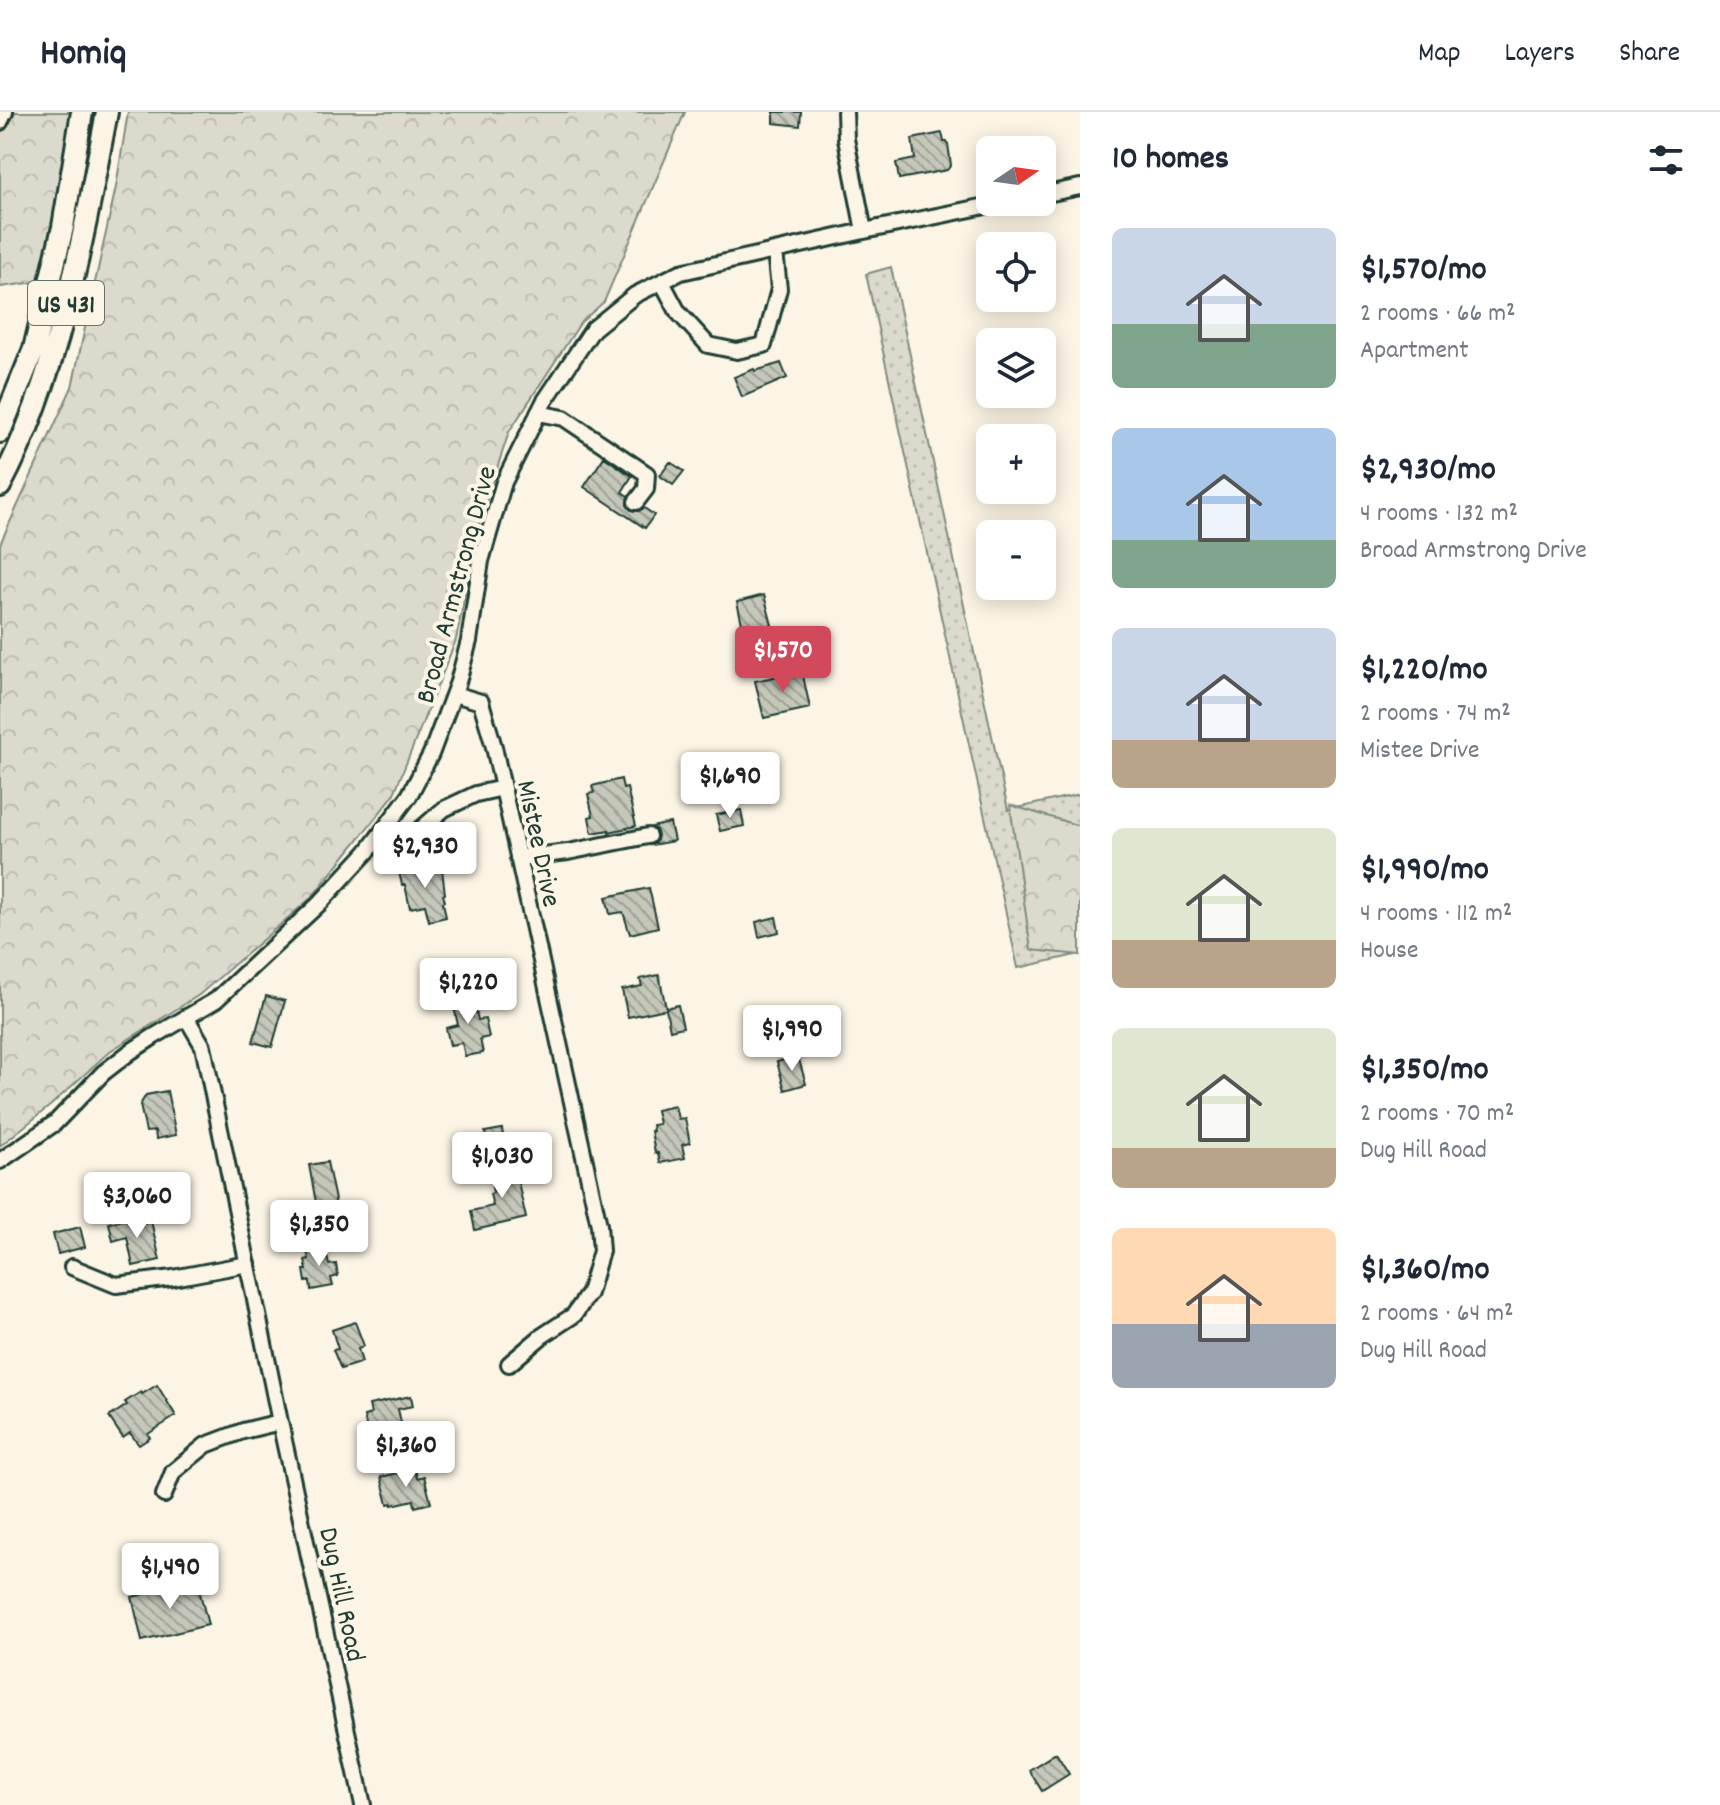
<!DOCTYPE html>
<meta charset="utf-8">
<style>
:root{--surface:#fff;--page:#f6f6f7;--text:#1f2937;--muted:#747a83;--line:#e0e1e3;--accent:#d1495b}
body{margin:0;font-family:Dekko,sans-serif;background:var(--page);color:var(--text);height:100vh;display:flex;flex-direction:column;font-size:30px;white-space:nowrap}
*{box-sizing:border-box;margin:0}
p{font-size:26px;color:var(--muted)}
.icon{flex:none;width:44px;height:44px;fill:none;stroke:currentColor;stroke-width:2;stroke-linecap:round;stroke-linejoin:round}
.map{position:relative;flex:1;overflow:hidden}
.details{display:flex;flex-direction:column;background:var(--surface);width:640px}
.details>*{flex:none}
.needle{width:52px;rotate:77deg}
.controls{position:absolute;left:976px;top:24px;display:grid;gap:16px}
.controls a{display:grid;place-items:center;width:80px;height:80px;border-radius:12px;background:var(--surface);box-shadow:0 4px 20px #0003;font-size:40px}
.price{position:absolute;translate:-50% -68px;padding:0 18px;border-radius:8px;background:#fff;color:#222;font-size:26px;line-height:52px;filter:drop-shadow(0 2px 4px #0008)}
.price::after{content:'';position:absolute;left:50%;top:48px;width:24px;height:18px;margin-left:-12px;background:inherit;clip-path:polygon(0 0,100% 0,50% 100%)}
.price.on{background:var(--accent);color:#fff}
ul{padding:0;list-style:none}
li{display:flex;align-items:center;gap:24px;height:200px;padding:0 32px}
li span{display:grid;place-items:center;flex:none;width:224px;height:160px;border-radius:12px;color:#555}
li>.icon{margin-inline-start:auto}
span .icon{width:96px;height:96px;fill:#fffc;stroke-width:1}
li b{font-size:34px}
h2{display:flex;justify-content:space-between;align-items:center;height:96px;padding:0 32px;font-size:34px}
header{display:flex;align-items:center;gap:48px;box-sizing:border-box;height:112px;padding:0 40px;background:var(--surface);border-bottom:2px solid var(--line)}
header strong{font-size:38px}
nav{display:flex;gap:44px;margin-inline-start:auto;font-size:28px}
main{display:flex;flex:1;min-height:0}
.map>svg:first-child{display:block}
.grass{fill:url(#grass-dots);stroke:#7e8c80;stroke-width:2}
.forest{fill:url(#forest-crowns);stroke:#7e8c80;stroke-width:2}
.building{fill:url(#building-back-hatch);stroke:#1f3d34;stroke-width:2}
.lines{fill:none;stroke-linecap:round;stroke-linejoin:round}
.minor-casing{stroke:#1f3d34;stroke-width:20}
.highway-casing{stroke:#1f3d34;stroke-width:26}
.minor{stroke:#fcf5e5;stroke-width:14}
.highway{stroke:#fcf5e5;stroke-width:20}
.labels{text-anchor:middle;stroke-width:8;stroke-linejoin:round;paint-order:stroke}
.shield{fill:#fcf5e5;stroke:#617469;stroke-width:2}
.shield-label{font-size:26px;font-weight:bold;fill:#1f3d34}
.street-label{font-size:28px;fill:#1f3d34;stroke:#fcf5e5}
</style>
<header>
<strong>Homiq</strong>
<nav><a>Map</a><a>Layers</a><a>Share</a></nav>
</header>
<main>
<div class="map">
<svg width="1080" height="1693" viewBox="0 0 1080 1693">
<defs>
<pattern id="grass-dots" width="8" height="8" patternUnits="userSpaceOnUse" patternTransform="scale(2)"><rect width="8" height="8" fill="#dcdacc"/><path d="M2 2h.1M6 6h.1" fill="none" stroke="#bcbcb0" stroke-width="1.8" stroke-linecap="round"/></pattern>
<pattern id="forest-crowns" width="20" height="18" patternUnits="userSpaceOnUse" patternTransform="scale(2)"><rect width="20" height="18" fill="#dcdacc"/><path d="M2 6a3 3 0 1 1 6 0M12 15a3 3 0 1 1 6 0" fill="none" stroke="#bcbcb0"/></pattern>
<pattern id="building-back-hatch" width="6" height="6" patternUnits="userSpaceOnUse" patternTransform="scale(2)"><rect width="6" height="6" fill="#c5c7b9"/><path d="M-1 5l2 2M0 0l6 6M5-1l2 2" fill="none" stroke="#9fa397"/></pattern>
</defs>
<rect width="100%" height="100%" fill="#fcf5e5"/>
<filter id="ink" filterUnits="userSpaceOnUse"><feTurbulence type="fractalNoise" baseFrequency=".0125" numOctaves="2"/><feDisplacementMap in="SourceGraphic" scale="16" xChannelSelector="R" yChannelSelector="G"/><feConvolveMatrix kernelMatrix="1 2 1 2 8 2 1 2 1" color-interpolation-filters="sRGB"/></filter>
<g filter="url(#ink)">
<path class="grass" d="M891,155L1008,698L1080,682V842L1018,856L866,162Z"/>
<path class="forest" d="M0,0H82L50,168L0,175Z
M128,0H685L604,190L581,210L509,320L480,408L456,528L393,684L312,785L199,883L110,939L51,993L0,1034V432L72,275L116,75Z
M1010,693L1080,714V843L1031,838Z"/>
<path class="building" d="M774,0H801L800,14L774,11Z
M942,21L944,30H947L948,32L951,53L947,58L899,67L896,51L915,47L912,27Z
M781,251L787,266L742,285L734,265L754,257L755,259Z
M604,345L632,364L622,380L628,384L627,393L631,398L639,399L644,396L654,403L645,416L584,375Z
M670,350L684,359L673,373L660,364Z
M764,483L772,513L744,520L737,490Z
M802,559L810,596L764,606L755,569Z
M621,667L623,677L627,676L636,714L609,720V718L592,721L589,705L593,704L588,682L594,681L592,674Z
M741,698L744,714L720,719L716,703Z
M670,711L674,729L652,733L657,728L658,723L656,718L652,715Z
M413,752V756L428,752L430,759L442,757L445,782L443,783L445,789L443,790L446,805L429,809L425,793L410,796L405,773H402L398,756L406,757Z
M649,776L658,815L630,822L623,800L610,802L606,785Z
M776,805L779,820L759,825L756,810Z
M659,863L666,896L678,893L683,915L670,918L666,897L628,905L622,878L642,874L640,867Z
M472,882L478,908L485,907L489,925L480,927L483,941L465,944L462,931L450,933L446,916L458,913L452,886Z
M266,884L285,889L272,935L253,930Z
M798,944L806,972L785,978L777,950Z
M167,979L176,1023L156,1027L155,1019L146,1020L140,993L146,983Z
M675,994L678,1007L685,1006L690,1031L682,1033L685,1046L660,1051L658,1041H655L651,1019H653L652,1013L659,1012L656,998Z
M502,1017L504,1029L487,1033L485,1020Z
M477,1032L482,1052L459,1057L455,1037Z
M513,1048L526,1106L475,1118L471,1099L493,1094L490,1082L493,1081L492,1074L497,1072L493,1053Z
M327,1050L336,1093L317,1096L309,1053Z
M135,1105L137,1112L151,1109L160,1148L133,1154L127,1125L113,1129L109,1111Z
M353,1111L356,1126L336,1130L333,1115Z
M80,1115L85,1135L58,1142L53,1122Z
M324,1131L329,1153L336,1152L338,1164L331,1166L333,1174L311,1178L310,1169L306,1170L304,1158H307L305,1148L309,1147L306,1135Z
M355,1210L364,1234L358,1237L362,1250L341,1257L333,1238L338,1237L332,1218Z
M157,1273L176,1304L148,1322L150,1326L139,1333L130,1321L123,1326L109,1305L127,1293L125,1290L141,1280L142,1282Z
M411,1284L413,1294L398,1297L405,1329L378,1335L376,1326L369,1327L364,1304L371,1302L369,1293Z
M415,1357L417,1366L424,1364L431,1391L415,1395L414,1388L392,1393V1391L388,1392L381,1365Z
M197,1469L208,1513L142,1529L132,1485Z
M1056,1641L1069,1662L1042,1679L1029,1658Z"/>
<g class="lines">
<g class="minor-casing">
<path id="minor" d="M845,0L846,27L864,119
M0,10L5,0
M1042,83L1080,75
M662,170L678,200L708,233L737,239L764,233L779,177L775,139
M538,301L564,306L647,362L646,377L636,390
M454,582L481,590L494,635L599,1113L601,1139L589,1181L574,1203L542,1224L509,1252
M518,746L568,740L648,724
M404,747L414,723L444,697L476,682L503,676
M186,905L203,934L280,1310L363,1693
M0,1049L55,1011L103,961L130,940L153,925L216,888L320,791L367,740L409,684L431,642L458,570L469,529L481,449L504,370L544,290L593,217L635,183L681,160L864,119L1005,90
M72,1155L116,1173L173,1166L248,1152
M164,1383L173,1360L206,1333L243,1319L280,1310"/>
</g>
<g class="highway-casing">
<path id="highway" d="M0,320L34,237L63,115L82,0
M0,374C59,264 84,122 107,0"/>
</g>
<use href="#minor" class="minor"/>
<use href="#highway" class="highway"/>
</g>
</g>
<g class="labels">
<rect class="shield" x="28" y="169" width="76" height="44" rx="6"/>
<g class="shield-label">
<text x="66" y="200">US 431</text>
</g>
<g class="street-label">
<text transform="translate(454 472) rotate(-75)" y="10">Broad Armstrong Drive</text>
<text transform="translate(541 731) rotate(78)" y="10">Mistee Drive</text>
<text transform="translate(344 1482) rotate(78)" y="10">Dug Hill Road</text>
</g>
</g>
</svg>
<div class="controls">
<a><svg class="needle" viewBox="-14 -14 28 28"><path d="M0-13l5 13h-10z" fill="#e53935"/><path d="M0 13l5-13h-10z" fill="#747a83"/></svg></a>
<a><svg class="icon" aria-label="locate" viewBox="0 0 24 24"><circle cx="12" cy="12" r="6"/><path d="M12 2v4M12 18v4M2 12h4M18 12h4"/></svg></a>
<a><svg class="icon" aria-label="layers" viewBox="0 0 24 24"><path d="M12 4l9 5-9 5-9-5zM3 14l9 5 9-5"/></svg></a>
<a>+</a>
<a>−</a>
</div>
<b class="price on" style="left:783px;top:582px">$1,570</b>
<b class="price" style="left:730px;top:708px">$1,690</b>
<b class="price" style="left:425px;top:778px">$2,930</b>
<b class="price" style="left:468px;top:914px">$1,220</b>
<b class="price" style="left:792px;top:961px">$1,990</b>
<b class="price" style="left:502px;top:1088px">$1,030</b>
<b class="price" style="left:137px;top:1128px">$3,060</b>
<b class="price" style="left:319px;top:1156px">$1,350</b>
<b class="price" style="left:406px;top:1377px">$1,360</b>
<b class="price" style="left:170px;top:1499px">$1,490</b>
</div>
<section class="details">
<h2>10 homes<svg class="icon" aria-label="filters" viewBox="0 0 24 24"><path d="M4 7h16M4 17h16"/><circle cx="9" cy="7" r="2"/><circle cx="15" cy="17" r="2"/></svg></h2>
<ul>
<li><span style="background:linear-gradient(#c9d6e8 60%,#7fa58c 0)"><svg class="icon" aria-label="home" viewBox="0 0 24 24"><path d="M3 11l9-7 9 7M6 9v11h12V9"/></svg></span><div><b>$1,570/mo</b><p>2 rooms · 66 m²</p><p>Apartment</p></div></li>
<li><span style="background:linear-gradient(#a9c7e8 70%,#7fa58c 0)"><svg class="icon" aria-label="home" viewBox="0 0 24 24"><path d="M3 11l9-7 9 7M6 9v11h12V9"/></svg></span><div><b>$2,930/mo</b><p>4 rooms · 132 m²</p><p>Broad Armstrong Drive</p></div></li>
<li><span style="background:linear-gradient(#c9d6e8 70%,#b9a48a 0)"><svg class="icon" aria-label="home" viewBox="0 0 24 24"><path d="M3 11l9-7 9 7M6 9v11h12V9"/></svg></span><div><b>$1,220/mo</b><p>2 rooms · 74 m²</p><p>Mistee Drive</p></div></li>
<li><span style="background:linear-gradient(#dfe7d0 70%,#b9a48a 0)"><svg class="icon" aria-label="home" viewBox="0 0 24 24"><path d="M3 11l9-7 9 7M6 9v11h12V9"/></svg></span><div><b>$1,990/mo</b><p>4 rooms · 112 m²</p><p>House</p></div></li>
<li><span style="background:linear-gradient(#dfe7d0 75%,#b9a48a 0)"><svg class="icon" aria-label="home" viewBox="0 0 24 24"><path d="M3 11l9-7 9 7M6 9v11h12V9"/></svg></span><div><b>$1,350/mo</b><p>2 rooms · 70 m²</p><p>Dug Hill Road</p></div></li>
<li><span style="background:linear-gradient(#ffd9b3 60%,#9aa5b1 0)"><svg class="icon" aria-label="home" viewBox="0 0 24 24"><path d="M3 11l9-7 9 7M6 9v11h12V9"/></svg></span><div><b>$1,360/mo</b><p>2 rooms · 64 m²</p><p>Dug Hill Road</p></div></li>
</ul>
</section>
</main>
